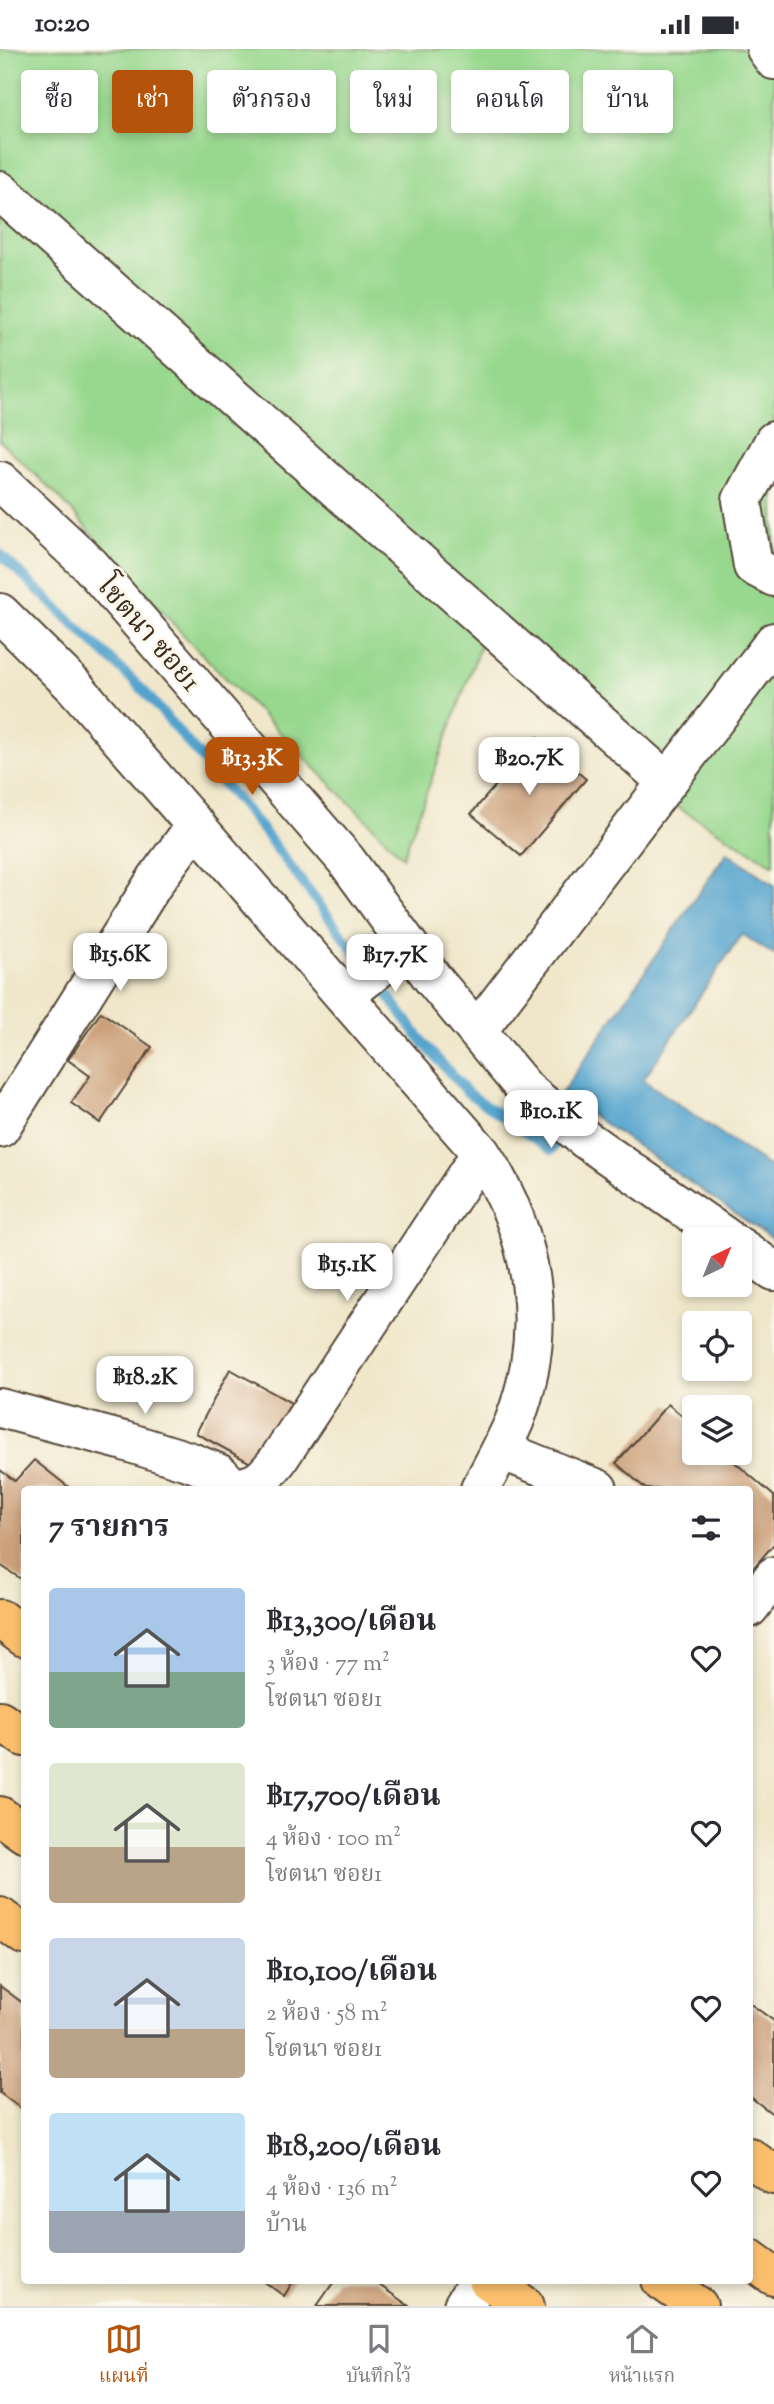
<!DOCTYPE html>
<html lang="th">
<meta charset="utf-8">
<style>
:root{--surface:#fff;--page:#f2f2f3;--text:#2b2b33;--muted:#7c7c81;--line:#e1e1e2;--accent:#b45309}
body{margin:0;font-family:"Sorts Mill Goudy","Noto Serif Thai",serif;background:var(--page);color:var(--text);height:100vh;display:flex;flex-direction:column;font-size:26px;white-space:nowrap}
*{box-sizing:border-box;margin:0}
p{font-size:23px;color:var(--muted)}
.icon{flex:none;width:38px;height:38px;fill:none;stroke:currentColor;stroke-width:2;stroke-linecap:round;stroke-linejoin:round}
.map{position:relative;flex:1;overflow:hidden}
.drawer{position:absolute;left:21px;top:1437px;width:732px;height:798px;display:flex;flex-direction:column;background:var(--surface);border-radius:7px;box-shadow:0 4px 10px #0003}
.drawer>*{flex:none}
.banner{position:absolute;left:21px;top:21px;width:733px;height:63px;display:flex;gap:14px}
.needle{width:46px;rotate:43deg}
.tools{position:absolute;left:682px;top:1178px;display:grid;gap:14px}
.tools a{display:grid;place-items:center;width:70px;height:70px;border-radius:7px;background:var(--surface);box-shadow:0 4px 10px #0003;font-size:35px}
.price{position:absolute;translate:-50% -60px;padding:0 16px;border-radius:14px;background:#fff;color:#222;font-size:23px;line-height:46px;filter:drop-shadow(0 2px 4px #0008)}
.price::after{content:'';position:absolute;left:50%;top:42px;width:21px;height:16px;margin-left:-10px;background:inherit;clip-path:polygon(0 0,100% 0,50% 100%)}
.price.on{background:var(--accent);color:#fff}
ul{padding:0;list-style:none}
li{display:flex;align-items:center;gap:21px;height:175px;padding:0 28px}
li span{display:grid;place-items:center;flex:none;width:196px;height:140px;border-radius:7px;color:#555}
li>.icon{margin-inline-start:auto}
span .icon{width:84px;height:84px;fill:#fffc;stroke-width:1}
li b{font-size:30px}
h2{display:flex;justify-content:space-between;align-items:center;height:84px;padding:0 28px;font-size:30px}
.chip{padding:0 24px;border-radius:7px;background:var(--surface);box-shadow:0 4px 10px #0003;font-size:24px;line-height:63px}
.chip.on{background:var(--accent);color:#fff}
.status{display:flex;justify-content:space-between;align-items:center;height:49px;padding:0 35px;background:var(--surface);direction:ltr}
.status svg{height:19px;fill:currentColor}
.tab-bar{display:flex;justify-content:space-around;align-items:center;height:98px;border-top:2px solid var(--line);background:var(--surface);font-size:19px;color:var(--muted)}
.tab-bar a{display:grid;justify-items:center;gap:4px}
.tab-bar .on{color:var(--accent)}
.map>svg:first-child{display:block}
.green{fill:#98d88e;stroke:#6a8156;stroke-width:2}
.water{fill:#52a3cd;stroke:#466676;stroke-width:2}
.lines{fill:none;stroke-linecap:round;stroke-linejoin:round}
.stream{stroke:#52a3cd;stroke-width:10}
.building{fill:#cca07a}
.minor-casing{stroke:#564638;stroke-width:42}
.major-casing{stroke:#564638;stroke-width:42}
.highway-casing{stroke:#564638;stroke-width:42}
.minor{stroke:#fff;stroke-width:38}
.major{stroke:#fabe6d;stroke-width:38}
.highway{stroke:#fabe6d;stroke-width:38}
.labels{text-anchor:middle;stroke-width:6;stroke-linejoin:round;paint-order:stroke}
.street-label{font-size:28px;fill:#3b2a1e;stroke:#fbf7ec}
</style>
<div class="status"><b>10:20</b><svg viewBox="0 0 49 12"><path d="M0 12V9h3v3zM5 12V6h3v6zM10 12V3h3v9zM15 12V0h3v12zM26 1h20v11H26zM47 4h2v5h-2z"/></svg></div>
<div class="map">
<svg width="774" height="2257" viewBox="0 0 774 2257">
<rect width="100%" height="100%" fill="#fbf7ec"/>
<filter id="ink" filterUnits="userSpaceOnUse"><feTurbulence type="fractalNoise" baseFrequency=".0143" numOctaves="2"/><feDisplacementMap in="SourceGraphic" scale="14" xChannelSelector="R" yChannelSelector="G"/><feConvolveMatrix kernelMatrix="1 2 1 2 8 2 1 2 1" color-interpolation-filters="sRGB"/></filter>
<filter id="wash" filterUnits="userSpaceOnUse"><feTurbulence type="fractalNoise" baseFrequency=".00686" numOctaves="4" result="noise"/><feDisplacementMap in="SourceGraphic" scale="28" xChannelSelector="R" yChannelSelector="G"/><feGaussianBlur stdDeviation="1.57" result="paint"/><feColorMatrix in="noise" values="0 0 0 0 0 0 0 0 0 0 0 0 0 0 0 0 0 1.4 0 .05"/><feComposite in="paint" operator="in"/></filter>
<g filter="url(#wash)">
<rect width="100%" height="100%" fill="#f0e7cb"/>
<path class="green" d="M0,0H774V816L649,741L486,581L403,808L187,590L59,448L0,392Z"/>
<path class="water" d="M727,803L774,836V906L742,885L643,1031L774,1121V1191L561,1045Z"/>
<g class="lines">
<path class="stream" d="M0,505L144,642L261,779L368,920
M377,932L425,996L468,1044L551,1101L567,1083"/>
</g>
<g id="blocks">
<path class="building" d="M537,688L586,730L521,807L471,765Z
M101,963L152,998L100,1074L71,1054L90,1027L68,1011Z
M230,1320L291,1354L256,1417L196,1384Z
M668,1355L695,1378V1404H724L774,1447V1495L749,1524V1440H646L616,1414Z
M34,1411L71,1440H24V1532L0,1516V1421L15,1432Z
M0,1937L24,1955V2062L0,2044Z
M749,1954L774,1972V2066L749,2047Z
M262,2231H294L284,2247Z
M335,2231H372L409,2257H317Z"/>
</g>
</g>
<g filter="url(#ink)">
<use href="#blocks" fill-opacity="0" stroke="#564638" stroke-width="2"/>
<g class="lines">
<g class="minor-casing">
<path id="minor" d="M766,0L774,11
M0,142L667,733
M774,392L742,451L753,517L774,528
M0,432L90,516L346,811L433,930L526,1041L585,1090L728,1190
M0,564L75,638L481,1104C535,1186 550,1281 514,1373C504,1396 492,1418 480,1440
M344,947L408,896
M477,982L774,593
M0,1079L157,829L196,776
M740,1198L774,1222
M0,1359L124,1392L191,1413L220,1425L234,1440
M501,1401L598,1440
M234,1439C258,1436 263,1430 278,1411L481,1104
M749,1559L774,1527
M463,2257L479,2231"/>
</g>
<g class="major-casing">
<path id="major" d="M0,1570L24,1588
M0,1868L24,1886
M749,2108L774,2126
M488,2231L525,2257"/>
</g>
<g class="highway-casing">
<path id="highway" d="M0,1671L24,1688
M0,1767L24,1784
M749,2209L774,2227
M661,2231L698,2257"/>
</g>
<use href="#minor" class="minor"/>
<use href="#major" class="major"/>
<use href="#highway" class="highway"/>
</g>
</g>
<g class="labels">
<g class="street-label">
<text transform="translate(150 584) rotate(49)" y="10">โชตนา ซอย1</text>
</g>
</g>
</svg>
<div class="tools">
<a><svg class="needle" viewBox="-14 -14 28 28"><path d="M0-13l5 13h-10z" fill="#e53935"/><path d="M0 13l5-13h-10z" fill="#7c7c81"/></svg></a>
<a><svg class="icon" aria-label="locate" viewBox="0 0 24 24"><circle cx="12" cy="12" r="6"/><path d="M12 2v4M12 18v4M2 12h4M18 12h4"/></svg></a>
<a><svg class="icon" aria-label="layers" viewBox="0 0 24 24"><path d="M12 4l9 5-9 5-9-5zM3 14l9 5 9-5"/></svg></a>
</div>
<b class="price on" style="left:252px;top:748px">฿13.3K</b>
<b class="price" style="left:529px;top:748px">฿20.7K</b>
<b class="price" style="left:120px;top:944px">฿15.6K</b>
<b class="price" style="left:395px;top:945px">฿17.7K</b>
<b class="price" style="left:551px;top:1101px">฿10.1K</b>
<b class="price" style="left:347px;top:1254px">฿15.1K</b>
<b class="price" style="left:145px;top:1367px">฿18.2K</b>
<div class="banner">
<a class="chip">ซื้อ</a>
<a class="chip on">เช่า</a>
<a class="chip">ตัวกรอง</a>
<a class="chip">ใหม่</a>
<a class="chip">คอนโด</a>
<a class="chip">บ้าน</a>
</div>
<section class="drawer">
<h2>7 รายการ<svg class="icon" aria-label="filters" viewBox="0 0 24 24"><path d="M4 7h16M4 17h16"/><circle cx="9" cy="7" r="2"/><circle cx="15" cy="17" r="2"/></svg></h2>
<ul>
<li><span style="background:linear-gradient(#a9c7e8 60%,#7fa58c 0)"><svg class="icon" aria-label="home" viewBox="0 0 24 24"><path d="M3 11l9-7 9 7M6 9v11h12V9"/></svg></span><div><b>฿13,300/เดือน</b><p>3 ห้อง · 77 m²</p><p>โชตนา ซอย1</p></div><svg class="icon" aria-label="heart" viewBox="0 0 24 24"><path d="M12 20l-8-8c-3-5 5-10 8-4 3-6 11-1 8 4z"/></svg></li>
<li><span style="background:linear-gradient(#dfe7d0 60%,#b9a48a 0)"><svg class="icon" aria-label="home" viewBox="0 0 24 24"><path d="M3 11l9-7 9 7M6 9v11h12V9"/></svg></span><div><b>฿17,700/เดือน</b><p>4 ห้อง · 100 m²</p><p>โชตนา ซอย1</p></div><svg class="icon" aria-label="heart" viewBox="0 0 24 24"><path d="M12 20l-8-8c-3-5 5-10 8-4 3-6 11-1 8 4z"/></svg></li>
<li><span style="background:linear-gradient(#c9d6e8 65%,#b9a48a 0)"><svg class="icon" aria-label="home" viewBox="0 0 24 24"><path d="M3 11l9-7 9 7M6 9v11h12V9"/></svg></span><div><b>฿10,100/เดือน</b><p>2 ห้อง · 58 m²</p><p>โชตนา ซอย1</p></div><svg class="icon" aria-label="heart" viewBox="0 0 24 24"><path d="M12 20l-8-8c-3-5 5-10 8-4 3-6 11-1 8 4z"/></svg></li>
<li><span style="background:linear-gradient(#bfe0f5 70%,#9aa5b1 0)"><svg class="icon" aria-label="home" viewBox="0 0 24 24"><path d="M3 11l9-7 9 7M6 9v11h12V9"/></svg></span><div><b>฿18,200/เดือน</b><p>4 ห้อง · 136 m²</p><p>บ้าน</p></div><svg class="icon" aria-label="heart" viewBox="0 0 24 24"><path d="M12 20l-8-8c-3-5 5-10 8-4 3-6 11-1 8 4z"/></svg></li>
</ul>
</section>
</div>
<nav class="tab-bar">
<a class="on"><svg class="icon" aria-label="map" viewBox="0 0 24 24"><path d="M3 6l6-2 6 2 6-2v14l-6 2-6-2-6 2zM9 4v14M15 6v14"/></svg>แผนที่</a>
<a><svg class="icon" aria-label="saved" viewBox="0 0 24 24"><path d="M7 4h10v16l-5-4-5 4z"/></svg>บันทึกไว้</a>
<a><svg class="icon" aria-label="home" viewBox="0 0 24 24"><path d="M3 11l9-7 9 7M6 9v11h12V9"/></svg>หน้าแรก</a>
</nav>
